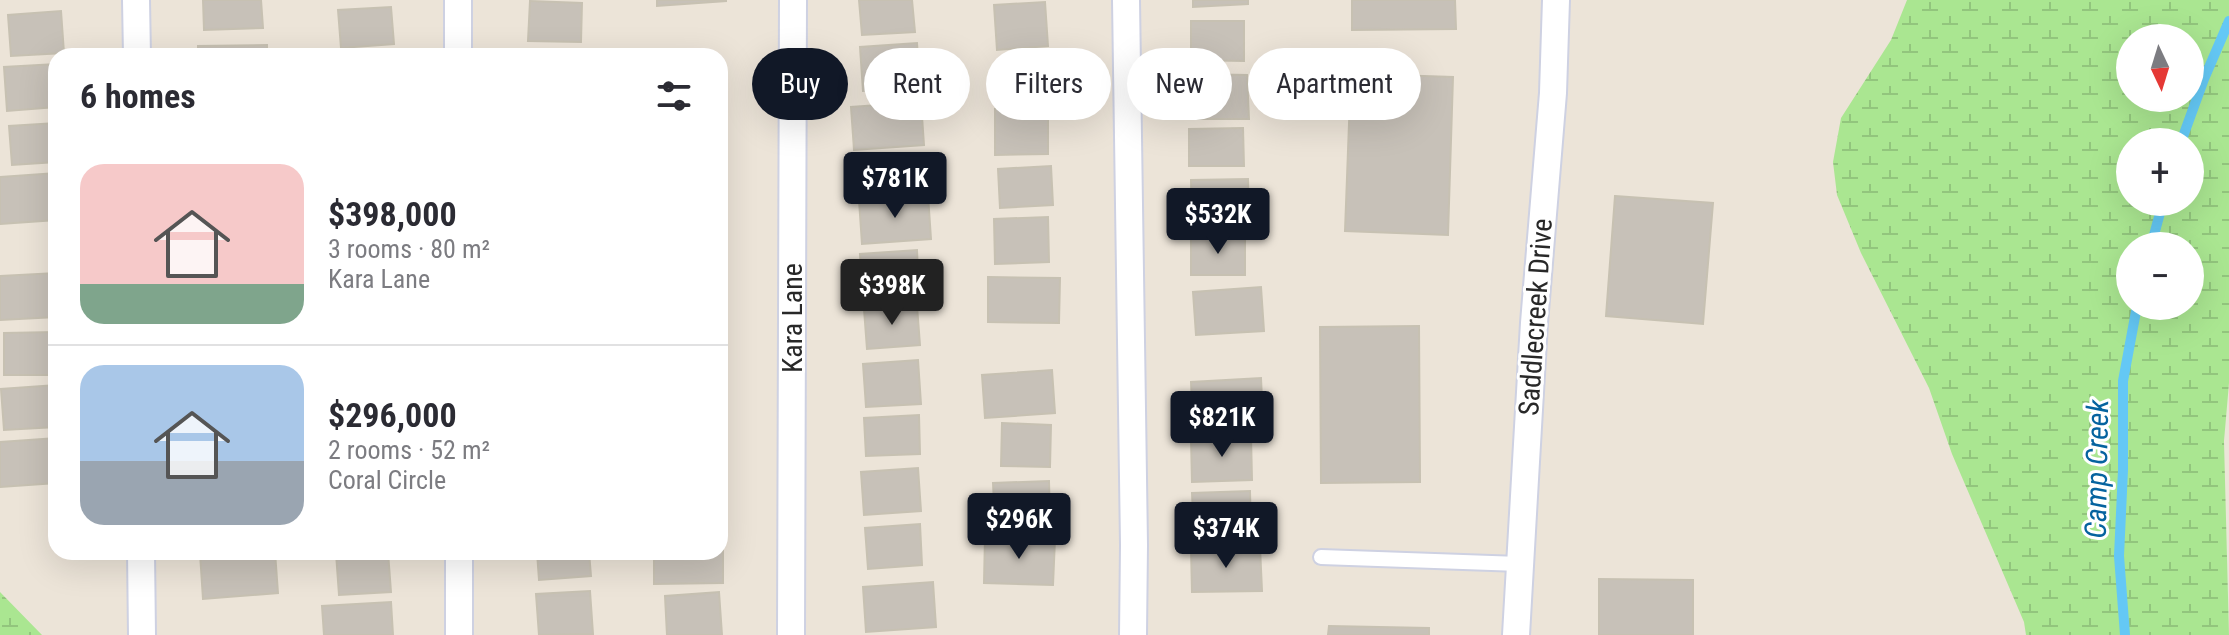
<!DOCTYPE html>
<meta charset="utf-8">
<style>
:root{--surface:#fff;--page:#f7f7f7;--text:#2b2b33;--muted:#7c7c81;--line:#e1e1e2;--accent:#111827}
body{margin:0;font-family:"Roboto Condensed",sans-serif;background:var(--page);color:var(--text);height:100vh;display:flex;flex-direction:column;font-size:30px;white-space:nowrap}
*{box-sizing:border-box;margin:0}
p{font-size:26px;color:var(--muted)}
.icon{flex:none;width:44px;height:44px;fill:none;stroke:currentColor;stroke-width:2;stroke-linecap:round;stroke-linejoin:round}
.map{position:relative;flex:1;overflow:hidden}
.sheet{position:absolute;left:48px;top:48px;width:680px;height:512px;display:flex;flex-direction:column;background:var(--surface);border-radius:24px;box-shadow:0 8px 32px #0002}
.sheet>*{flex:none}
.top-card{position:absolute;left:752px;top:48px;width:760px;height:72px;display:flex;gap:16px}
.needle{width:52px;rotate:176deg}
.tools{position:absolute;left:2116px;top:24px;display:grid;gap:16px}
.tools a{display:grid;place-items:center;width:88px;height:88px;border-radius:50%;background:var(--surface);box-shadow:0 8px 32px #0002;font-size:40px}
.price{position:absolute;translate:-50% -68px;padding:0 18px;border-radius:8px;background:var(--accent);color:#fff;font-size:26px;line-height:52px;filter:drop-shadow(0 2px 4px #0008)}
.price::after{content:'';position:absolute;left:50%;top:48px;width:24px;height:18px;margin-left:-12px;background:inherit;clip-path:polygon(0 0,100% 0,50% 100%)}
.price.on{background:#222;color:#fff}
ul{padding:0;list-style:none}
li{display:flex;align-items:center;gap:24px;height:200px;padding:0 32px}
li+li{border-top:2px solid var(--line)}
li span{display:grid;place-items:center;flex:none;width:224px;height:160px;border-radius:24px;color:#555}
li>.icon{margin-inline-start:auto}
span .icon{width:96px;height:96px;fill:#fffc;stroke-width:1}
li b{font-size:34px}
h2{display:flex;justify-content:space-between;align-items:center;height:96px;padding:0 32px;font-size:34px}
.chip{padding:0 28px;border-radius:36px;background:var(--surface);box-shadow:0 8px 32px #0002;font-size:28px;line-height:72px}
.chip.on{background:var(--accent);color:#fff}
.map>svg:first-child{display:block}
.wetland{fill:url(#wetland-marsh);fill-rule:evenodd}
.lines{fill:none;stroke-linecap:round;stroke-linejoin:round}
.stream{stroke:#64c8f5;stroke-width:10}
.building{fill:#c7c1b8;stroke:#c7c1b2;stroke-width:2}
.service-casing{stroke:#ced1e2;stroke-width:18}
.minor-casing{stroke:#ced1e2;stroke-width:30}
.service{stroke:#fff;stroke-width:14}
.minor{stroke:#fff;stroke-width:26}
.labels{text-anchor:middle;stroke-width:6;stroke-linejoin:round;paint-order:stroke}
.street-label{font-size:28px;fill:#282828;stroke:#fff}
.water-label{font-size:30px;font-style:italic;fill:#05639f;stroke:#fff}
</style>
<div class="map">
<svg width="2229" height="635" viewBox="0 0 2229 635">
<defs>
<pattern id="wetland-marsh" width="20" height="14" patternUnits="userSpaceOnUse" patternTransform="scale(2)"><rect width="20" height="14" fill="#aae691"/><path d="M1 5h8M5 5V1M11 12h8M15 12V8" fill="none" stroke="#92c57d"/></pattern>
</defs>
<rect width="100%" height="100%" fill="#ece4d8"/>
<path class="wetland" d="M1907,0H2229V383L2224,441L2229,635H2026L2024,622L1952,454L1929,388L1861,253L1837,195L1833,162L1841,118L1891,40ZM2130,38H2190V98H2130ZM2130,142H2190V202H2130ZM2130,246H2190V306H2130Z
M0,592L42,635H0Z"/>
<g class="lines">
<path class="stream" d="M2181,142L2204,79L2229,21
M2151,246L2163,202
M2125,635L2119,556L2123,470V381L2137,306"/>
</g>
<path class="building" d="M203,0H261L263,28L204,30Z
M657,0H726V1L657,6Z
M859,0H912L915,32L862,35Z
M1193,0H1248V4L1193,7Z
M1352,0H1455L1456,29L1352,30Z
M530,1L582,3L581,42L528,41Z
M1045,2L1048,46L997,50L994,5Z
M391,7L394,44L341,48L338,10Z
M61,11L64,53L11,56L8,15Z
M1191,21H1244V61L1191,60Z
M917,43L920,87L863,91L860,47Z
M267,45V56H198V46Z
M1050,60L1051,98L998,100L997,61Z
M56,64V107L7,111L4,67Z
M1195,74L1247,75L1249,119H1197Z
M1362,74L1453,77L1448,235L1345,231L1350,97L1361,98Z
M921,102L924,145L854,150L851,107Z
M1048,108V154L995,155V109Z
M56,123V162L12,165L9,126Z
M1243,128L1244,166H1189V129Z
M1051,166L1053,205L1000,208L998,169Z
M56,173V220L0,224V177Z
M1248,179L1249,224L1192,226L1191,180Z
M928,195L931,239L862,244L859,200Z
M1615,196L1713,203L1703,324L1606,316Z
M1048,217L1049,262L995,264L994,219Z
M1191,236H1245V275H1191Z
M917,250L919,295L863,298L860,254Z
M56,273V317L0,320V276Z
M988,277L1060,278L1059,323L988,322Z
M1261,287L1264,331L1196,335L1193,292Z
M917,306L920,345L867,349L864,309Z
M1419,326L1420,482L1321,483L1320,327Z
M56,332V375H4V333Z
M918,360L921,404L866,407L863,364Z
M1052,370L1055,413L985,418L982,375Z
M1261,378L1263,422L1193,427L1191,382Z
M56,385V427L4,430L1,389Z
M919,415L920,454L866,456L864,418Z
M1002,423L1051,425L1050,467L1001,466Z
M1251,436L1252,480L1192,482L1191,438Z
M56,438V483L0,487V442Z
M918,468L921,511L864,515L861,472Z
M1049,481L1050,522L995,524L993,483Z
M1250,491L1251,534L1194,536L1192,493Z
M920,524L922,565L868,569L865,528Z
M985,536L1055,539L1053,585L984,583Z
M720,540H723V583L654,584V552H720Z
M1260,547L1262,591L1192,592L1191,548Z
M275,552L278,593L203,599L200,553Z
M388,552L391,592L339,595L336,553Z
M537,552H589L591,576L539,580Z
M1599,579L1693,580V635H1599Z
M933,582L936,627L866,632L863,587Z
M590,591L593,634L539,635L536,594Z
M719,592L722,635H667L665,596Z
M391,602L393,635H324L322,606Z
M1329,626L1429,628V635H1328Z"/>
<g class="lines">
<g class="service-casing">
<path id="service" d="M1321,557L1520,564"/>
</g>
<g class="minor-casing">
<path id="minor" d="M136,0L137,56
M458,0V56
M1126,0L1134,545L1133,635
M141,552L142,635
M459,552V635
M791,635L793,0
M1516,635L1534,323L1553,93L1556,0"/>
</g>
<use href="#service" class="service"/>
<use href="#minor" class="minor"/>
</g>
<g class="labels">
<g class="street-label">
<text transform="translate(1535 317) rotate(-86)" y="10">Saddlecreek Drive</text>
<text transform="translate(792 318) rotate(-90)" y="10">Kara Lane</text>
</g>
<g class="water-label">
<text transform="translate(2097 469) rotate(-89)" y="10">Camp Creek</text>
</g>
</g>
</svg>
<div class="tools">
<a><svg class="needle" viewBox="-14 -14 28 28"><path d="M0-13l5 13h-10z" fill="#e53935"/><path d="M0 13l5-13h-10z" fill="#7c7c81"/></svg></a>
<a>+</a>
<a>−</a>
</div>
<b class="price" style="left:895px;top:220px">$781K</b>
<b class="price" style="left:1218px;top:256px">$532K</b>
<b class="price on" style="left:892px;top:327px">$398K</b>
<b class="price" style="left:1222px;top:459px">$821K</b>
<b class="price" style="left:1019px;top:561px">$296K</b>
<b class="price" style="left:1226px;top:570px">$374K</b>
<div class="top-card">
<a class="chip on">Buy</a>
<a class="chip">Rent</a>
<a class="chip">Filters</a>
<a class="chip">New</a>
<a class="chip">Apartment</a>
</div>
<section class="sheet">
<h2>6 homes<svg class="icon" aria-label="filters" viewBox="0 0 24 24"><path d="M4 7h16M4 17h16"/><circle cx="9" cy="7" r="2"/><circle cx="15" cy="17" r="2"/></svg></h2>
<ul>
<li><span style="background:linear-gradient(#f6c9c9 75%,#7fa58c 0)"><svg class="icon" aria-label="home" viewBox="0 0 24 24"><path d="M3 11l9-7 9 7M6 9v11h12V9"/></svg></span><div><b>$398,000</b><p>3 rooms · 80 m²</p><p>Kara Lane</p></div></li>
<li><span style="background:linear-gradient(#a9c7e8 60%,#9aa5b1 0)"><svg class="icon" aria-label="home" viewBox="0 0 24 24"><path d="M3 11l9-7 9 7M6 9v11h12V9"/></svg></span><div><b>$296,000</b><p>2 rooms · 52 m²</p><p>Coral Circle</p></div></li>
</ul>
</section>
</div>
